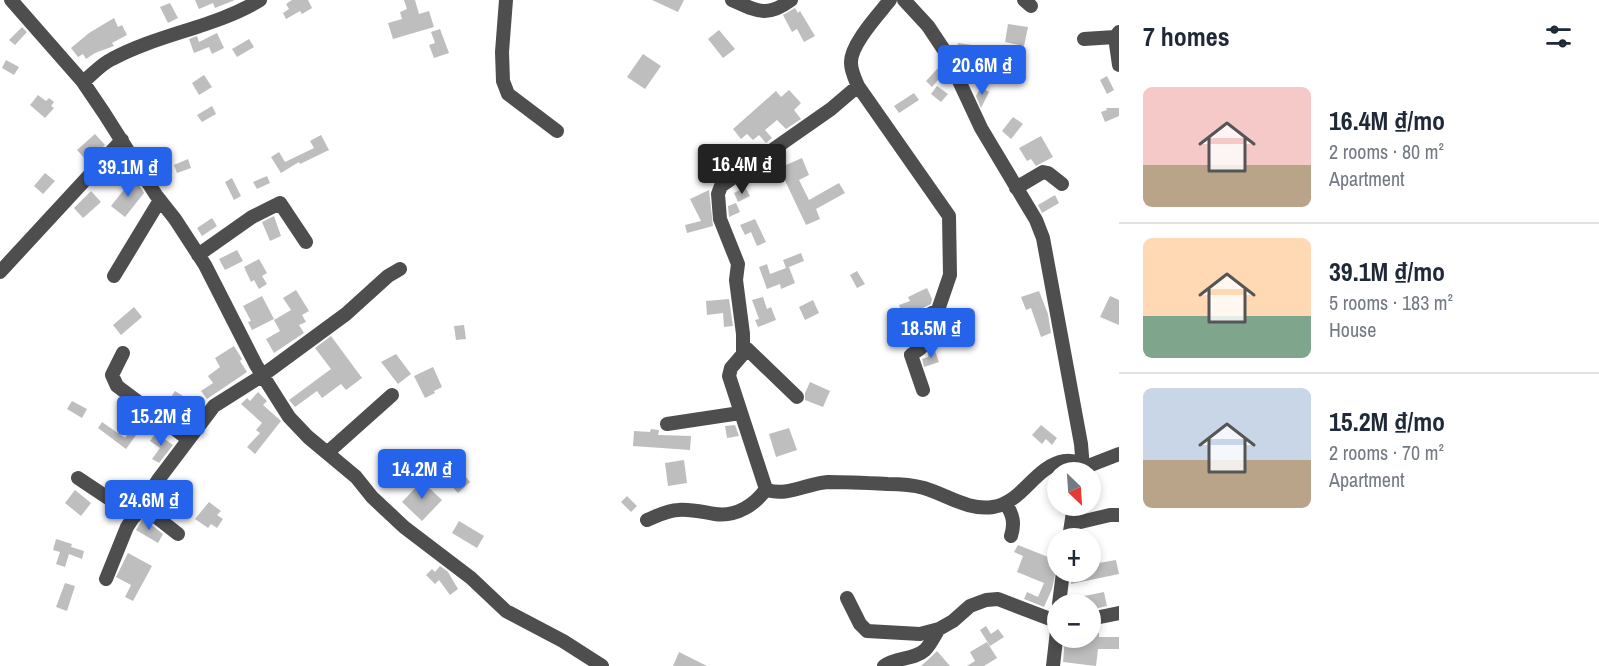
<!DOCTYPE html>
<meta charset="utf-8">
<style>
:root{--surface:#fff;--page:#f6f6f7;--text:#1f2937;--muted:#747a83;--line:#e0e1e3;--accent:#2563eb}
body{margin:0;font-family:"Archivo Narrow",sans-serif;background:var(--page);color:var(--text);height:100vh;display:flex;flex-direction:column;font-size:22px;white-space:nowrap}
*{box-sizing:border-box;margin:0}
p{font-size:20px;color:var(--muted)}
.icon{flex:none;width:33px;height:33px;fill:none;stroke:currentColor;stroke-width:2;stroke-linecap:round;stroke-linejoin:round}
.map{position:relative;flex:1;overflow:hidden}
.side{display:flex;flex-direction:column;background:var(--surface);width:480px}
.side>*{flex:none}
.needle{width:39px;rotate:155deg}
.controls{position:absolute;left:1047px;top:462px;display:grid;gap:12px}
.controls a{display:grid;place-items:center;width:54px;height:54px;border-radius:50%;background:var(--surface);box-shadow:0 3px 9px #0003;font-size:30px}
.price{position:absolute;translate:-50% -51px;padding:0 14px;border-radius:6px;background:var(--accent);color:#fff;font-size:20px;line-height:39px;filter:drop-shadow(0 2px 3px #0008)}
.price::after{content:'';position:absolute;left:50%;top:36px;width:18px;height:14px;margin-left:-9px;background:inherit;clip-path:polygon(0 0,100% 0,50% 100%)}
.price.active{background:#222;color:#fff}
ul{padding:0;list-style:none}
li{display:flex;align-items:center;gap:18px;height:150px;padding:0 24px}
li+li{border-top:2px solid var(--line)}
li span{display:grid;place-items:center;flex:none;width:168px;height:120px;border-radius:9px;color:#555}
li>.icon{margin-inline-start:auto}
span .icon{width:72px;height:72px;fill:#fffc;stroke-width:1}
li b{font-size:26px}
h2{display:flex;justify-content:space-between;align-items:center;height:72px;padding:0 24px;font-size:26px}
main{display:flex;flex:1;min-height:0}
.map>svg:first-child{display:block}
.building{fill:#bebebe}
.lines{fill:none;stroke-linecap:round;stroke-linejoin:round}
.minor{stroke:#4e4e4e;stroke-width:14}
</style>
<main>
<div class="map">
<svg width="1119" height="666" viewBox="0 0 1119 666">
<rect width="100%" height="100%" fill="#fff"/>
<path class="building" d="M195,0H235L215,8L213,3L199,9Z
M292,0H308L312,8L302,14L300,11L286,19L283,13L289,9L286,4Z
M404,0H415L419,14L429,11L434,27L393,39L388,23L402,19L400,12L407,9Z
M652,0H684L678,12Z
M170,3L178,18L168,23L160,7Z
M795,8L798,13L800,11L815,36L804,42L797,29L792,32L783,15Z
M114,18L118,27L122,25L127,35L112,43L114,46L95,53L86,59L83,54L78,57L71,48L89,33Z
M1008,24L1028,27L1024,46L1005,42Z
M22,27L27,32L15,45L9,40Z
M440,29L449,53L434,58L429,45L435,43L431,32Z
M719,30L735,49L723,58L708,39Z
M217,33L224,48L212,54L209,47L194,53L189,39L197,36L199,42Z
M249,39L254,47L237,57L232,49Z
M958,43L992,48L989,72L971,69L972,60L958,58L956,54Z
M643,54L661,66L645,89L627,77Z
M6,60L19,67L14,75L2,68Z
M939,67L945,72L932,87L926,81Z
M1005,71L1015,72L1014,84L1003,83Z
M204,75L212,87L199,95L192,83Z
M1107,76L1114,90L1107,94L1100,80Z
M937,86L948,94L941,102L931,94Z
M981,87L989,92L981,108L976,96Z
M789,90L801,103L794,110L801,119L786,129L777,120L765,130L772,138L766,143L759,135L753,140L747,134L741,139L733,129L776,91L781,97Z
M914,93L919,100L899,113L894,106Z
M38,95L46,101L49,98L54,102L51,106L54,108L45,118L30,105Z
M212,106L216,114L202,122L197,115Z
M1106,108H1119V116L1105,122L1101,112L1107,110Z
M1013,117L1023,124L1011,139L1002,131Z
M95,134L105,145L87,161L77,150Z
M321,135L329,150L300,164L299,162L281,173L271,157L279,152L285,162L314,148L310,141Z
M1041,136L1053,157L1036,166L1031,159L1027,161L1019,148Z
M802,158L809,175L799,180L809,200L839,183L845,193L816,209L820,219L806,225L779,168Z
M188,159L191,168L177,173L174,165Z
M45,173L55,181L43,194L34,186Z
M267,176L270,183L257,189L253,182Z
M134,177L144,193L125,217L111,206Z
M232,178L241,196L234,200L225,182Z
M745,187L750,196L738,202L734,193Z
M709,190L713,226L687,233L685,225L701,221L690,199Z
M91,191L101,202L83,218L74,208Z
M1055,195L1059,203L1042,213L1038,205Z
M736,203L740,212L729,217L728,206Z
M274,216L281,236L270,241L262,222Z
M212,218L217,226L202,236L197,228Z
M755,219L766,242L757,246L751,232L745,235L740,225Z
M237,250L243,261L225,270L219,259Z
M801,253L804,261L789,267L795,283L781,289L780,284L767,289L759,267L767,264L770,274L786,268L783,260Z
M259,259L267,273L262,276L267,284L259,289L254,280L251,282L244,267Z
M857,271L865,284L857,288L850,275Z
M927,288L932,299L931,304L904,317L899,305L910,301L908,297Z
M296,290L309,311L302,315L306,322L299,325L304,333L274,353L266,339L280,331L274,320L291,310L283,298Z
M1039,291L1048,314L1051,333L1041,337L1031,308L1026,310L1021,297Z
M262,296L274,319L252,330L248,322L251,321L243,306Z
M1110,296L1119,300V325L1100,317Z
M763,297L767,309L771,307L776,320L758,327L755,320L759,319L752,300Z
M729,299L733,326L724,327L723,313L707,315L706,301Z
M813,300L819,313L805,320L799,307Z
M134,307L142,317L121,335L113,325Z
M464,325L466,339L456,340L454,326Z
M907,326L911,339L893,346L888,334Z
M331,336L362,378L346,390L341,384L322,398L317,391L295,407L289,400L331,369L315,348Z
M234,346L242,359L240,361L247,372L207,399L201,391L213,383L208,376L220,367L215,358Z
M935,351L939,362L924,367L922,359L928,357V353Z
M396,354L411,374L398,384L381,362Z
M433,367L442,387L434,391L435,393L425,398L414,376Z
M810,382L830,391L823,407L805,400V393Z
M175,391L201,407L194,418L191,417L186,424L177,418L181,412L167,403Z
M258,392L267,401L263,405L281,421L255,454L247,447L260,433L256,430L262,423L241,404L247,398L250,401Z
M72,401L87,409L82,418L67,409Z
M102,422L125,438L133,427L139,431L126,449L98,428Z
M735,425L739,436L727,438L725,426Z
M1041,425L1057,438L1052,445L1046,439L1042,444L1032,435Z
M789,428L797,450L776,457L769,434Z
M651,429L659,430L658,435L691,436L690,450L633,446L634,431L650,432Z
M156,433L173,445L159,463L152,459L160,448L150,441Z
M684,460L687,483L668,486L665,463Z
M462,472L470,482L458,493L449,483Z
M424,479L430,484L428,487L442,500L422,521L402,502Z
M171,486L191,500L182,513L172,505L174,502L165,495Z
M75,490L91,503L81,516L65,503Z
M627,496L637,506L631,512L621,502Z
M209,502L221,511L217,515L223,519L217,528L211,524L208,528L195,519Z
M143,518L163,534L158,543L136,530Z
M459,521L484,536L477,548L452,533Z
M56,539L72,544L71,547L84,551L82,559L69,554L65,567L56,564L60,552L53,550Z
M1018,545L1058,561L1052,589L1044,607L1024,599L1027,592L1038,597L1044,583L1017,572L1023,556L1014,552Z
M128,553L152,566L133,601L125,597L131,585L116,577Z
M1116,560L1119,574L1071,584L1072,573L1090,572V570L1094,569L1093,564Z
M440,566L448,572L458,589L450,595L439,580L435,584L426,575L432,569L435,572Z
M65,583L75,586L67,611L56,607Z
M1104,592L1107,606L1090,610V604H1068L1069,599Z
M986,626L991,634L998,629L1004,637L990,646L980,630Z
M1099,633V637H1119V649H1098L1096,666L1063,662L1065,638H1090V634Z
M987,642L997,658L984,666H967L975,661L970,652Z
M937,651L950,666H921L932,656Z
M679,652L707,666H673Z"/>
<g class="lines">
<path class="minor" d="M11,0L83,82L104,113L156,195L175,219L205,265L256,365L289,417L308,437L356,477L372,497L404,527L471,578L506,611L563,641L602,666
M506,0L502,52L503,81L508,94L557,131
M732,0C757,11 767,18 791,0
M890,0C878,15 850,45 851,63C851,71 855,79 858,86L949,216L950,275L938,310L917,321L921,348L911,355L923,390
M904,0L928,26L946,53L981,128L1036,220L1043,238L1081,444L1083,468L1119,454
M1024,0L1031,6
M1115,37L1119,65
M1084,39L1115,37L1119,32
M83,82C92,75 101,64 112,59C158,34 216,27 260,0
M858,86L831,109L721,186L718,194L720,219L738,264L736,280L743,334V354L731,368L729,376L766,489C785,498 808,483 828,482C848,482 868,483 888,484C899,484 913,485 924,488C947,495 969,511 993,507C1024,502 1034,466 1065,461C1070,460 1077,462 1083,463
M1016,188L1043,172L1048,173L1062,184
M198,255L252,217L280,203L306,242
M0,272L122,140
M114,276L160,200
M743,345L797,397
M123,353L112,375L117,386L188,439
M667,424L740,413
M327,453L392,395
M78,478L135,516
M1006,504C1013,515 1015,523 1011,536
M141,505L178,534
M647,520C657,516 668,510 678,510C691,509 702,512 715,514C736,517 755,505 766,489
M1072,524L1110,515H1119
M1069,538L1074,506
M106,579L127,527L158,480L214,406L263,375L346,314L388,276L400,269
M847,598L860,624L867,631L920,634L939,629L953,621L970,606L986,600L998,599L1058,622
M1059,604L1063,572
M1090,619L1119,613
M884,666C896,657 914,660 925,650C931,644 934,636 939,629
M1053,666L1058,622"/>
</g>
</svg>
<div class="controls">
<a><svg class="needle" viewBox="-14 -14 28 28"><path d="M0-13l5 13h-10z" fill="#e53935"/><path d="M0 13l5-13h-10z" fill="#747a83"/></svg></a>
<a>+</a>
<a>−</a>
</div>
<b class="price" style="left:982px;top:96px">20.6M ₫</b>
<b class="price active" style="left:742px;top:195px">16.4M ₫</b>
<b class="price" style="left:128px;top:198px">39.1M ₫</b>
<b class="price" style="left:931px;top:359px">18.5M ₫</b>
<b class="price" style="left:161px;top:447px">15.2M ₫</b>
<b class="price" style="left:422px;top:500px">14.2M ₫</b>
<b class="price" style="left:149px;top:531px">24.6M ₫</b>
</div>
<section class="side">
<h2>7 homes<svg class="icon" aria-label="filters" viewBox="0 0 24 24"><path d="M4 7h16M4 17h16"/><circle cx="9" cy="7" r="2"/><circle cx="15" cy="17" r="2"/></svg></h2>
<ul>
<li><span style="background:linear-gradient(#f6c9c9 65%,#b9a48a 0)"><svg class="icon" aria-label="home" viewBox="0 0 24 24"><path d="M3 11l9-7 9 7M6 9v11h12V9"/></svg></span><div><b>16.4M ₫/mo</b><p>2 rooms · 80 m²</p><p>Apartment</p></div></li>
<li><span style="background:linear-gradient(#ffd9b3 65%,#7fa58c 0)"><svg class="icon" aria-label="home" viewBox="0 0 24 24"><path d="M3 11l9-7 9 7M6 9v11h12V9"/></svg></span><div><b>39.1M ₫/mo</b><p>5 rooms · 183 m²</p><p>House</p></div></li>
<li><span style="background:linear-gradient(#c9d6e8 60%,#b9a48a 0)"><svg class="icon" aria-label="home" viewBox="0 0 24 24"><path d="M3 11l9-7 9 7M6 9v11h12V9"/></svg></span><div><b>15.2M ₫/mo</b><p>2 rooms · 70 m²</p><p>Apartment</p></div></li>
</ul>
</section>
</main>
